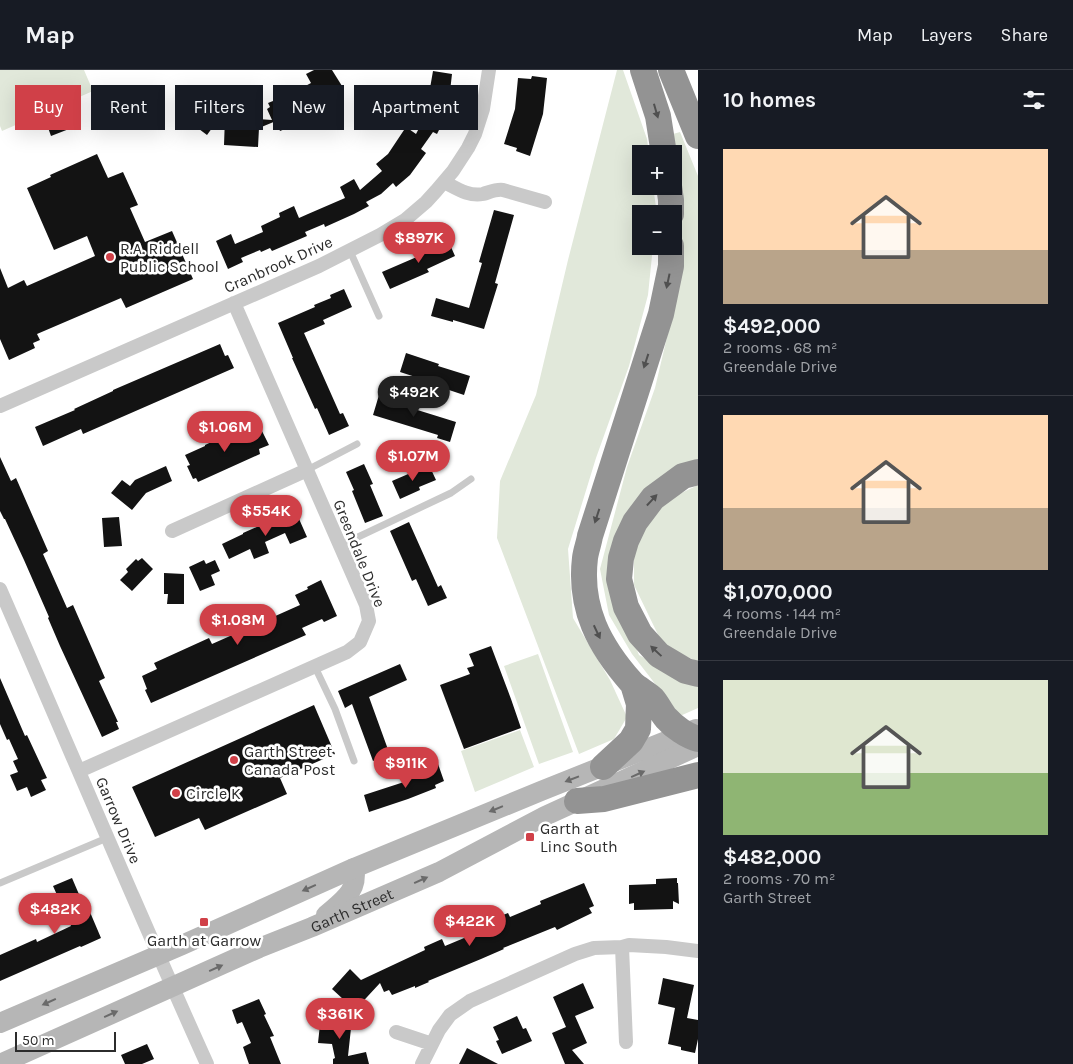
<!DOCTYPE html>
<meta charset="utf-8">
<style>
:root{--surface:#171b24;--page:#242831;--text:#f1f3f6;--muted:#9ea1a6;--line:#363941;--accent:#d04048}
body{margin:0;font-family:Karla,sans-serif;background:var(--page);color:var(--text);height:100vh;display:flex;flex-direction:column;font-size:19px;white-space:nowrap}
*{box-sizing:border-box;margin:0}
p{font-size:16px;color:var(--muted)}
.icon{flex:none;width:28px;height:28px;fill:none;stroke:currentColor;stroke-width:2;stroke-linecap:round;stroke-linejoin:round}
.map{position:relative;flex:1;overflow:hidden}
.drawer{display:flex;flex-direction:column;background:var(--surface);width:375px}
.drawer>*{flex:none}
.banner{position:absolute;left:15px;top:15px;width:475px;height:45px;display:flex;gap:10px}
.buttons{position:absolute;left:632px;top:75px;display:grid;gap:10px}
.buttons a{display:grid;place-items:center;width:50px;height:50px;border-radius:0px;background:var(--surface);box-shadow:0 5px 20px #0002;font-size:25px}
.scale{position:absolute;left:15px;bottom:12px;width:101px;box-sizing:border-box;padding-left:5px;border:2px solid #2c2c2c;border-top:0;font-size:14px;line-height:18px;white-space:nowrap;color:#2c2c2c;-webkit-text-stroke:4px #fff;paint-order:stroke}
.price{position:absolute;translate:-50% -42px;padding:0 11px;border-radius:18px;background:var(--accent);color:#fff;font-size:16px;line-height:32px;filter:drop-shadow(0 1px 2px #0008)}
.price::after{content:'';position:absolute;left:50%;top:30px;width:15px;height:11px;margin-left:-8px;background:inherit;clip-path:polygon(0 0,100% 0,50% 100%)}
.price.active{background:#222;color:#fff}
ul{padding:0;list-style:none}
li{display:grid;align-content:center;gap:10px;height:265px;padding:0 25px}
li+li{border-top:1px solid var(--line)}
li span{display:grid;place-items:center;height:155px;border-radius:0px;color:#555}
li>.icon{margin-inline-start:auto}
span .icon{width:90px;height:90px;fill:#fffc;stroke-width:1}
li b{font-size:21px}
h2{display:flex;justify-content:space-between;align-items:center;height:60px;padding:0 25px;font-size:21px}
.chip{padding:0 18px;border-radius:0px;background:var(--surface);box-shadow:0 5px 20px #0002;font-size:18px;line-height:45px}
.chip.active{background:var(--accent);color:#fff}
header{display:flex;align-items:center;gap:30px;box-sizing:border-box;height:70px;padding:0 25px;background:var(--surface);border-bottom:1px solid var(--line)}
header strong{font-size:24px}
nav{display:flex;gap:28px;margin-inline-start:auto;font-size:18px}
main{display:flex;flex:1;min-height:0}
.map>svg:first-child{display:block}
.green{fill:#e1e8da}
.building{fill:#131313}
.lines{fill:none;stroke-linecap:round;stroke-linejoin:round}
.lane{stroke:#c9c9c9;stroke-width:7}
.street{stroke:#c9c9c9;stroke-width:14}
.secondary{stroke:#b6b6b6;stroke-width:20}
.highway{stroke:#939393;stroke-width:26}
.oneway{fill:#505050}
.oneway2{fill:#6a6a6a}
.poi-dot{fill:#d04048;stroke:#fff;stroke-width:2}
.labels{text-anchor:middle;stroke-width:5;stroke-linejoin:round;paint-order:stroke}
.poi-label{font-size:16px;fill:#2c2c2c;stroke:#fff;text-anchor:start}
.street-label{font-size:16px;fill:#2c2c2c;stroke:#fff}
</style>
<header>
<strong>Map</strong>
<nav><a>Map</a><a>Layers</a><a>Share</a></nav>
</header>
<main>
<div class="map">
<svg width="698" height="994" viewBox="0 0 698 994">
<rect width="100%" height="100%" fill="#fff"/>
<path class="green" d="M0,0H84L93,21L2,61L0,56Z
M617,0H623L647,69L649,84H641V116H653L657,144H641V176H653L648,225L629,296L596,388L568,479L573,548L610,610L627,647L614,669L579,684L497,468L500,411L536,325L568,190Z
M680,62L698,106V391L666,403L611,514L639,585L689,613L698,615V638L680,646L632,584L609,545L600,499L627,397L655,318L676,229L682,154L673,64Z
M698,415V592L663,575L634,515V478L654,444L671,428Z
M538,584L573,682L539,694L504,596Z
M520,660L534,697L475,722L461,681Z"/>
<path class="building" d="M314,0H332L342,16L318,30L323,38L294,54L295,55L280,61L276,51L259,58L258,77L224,75L225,47L272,50L267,39L270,37L268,33L283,27V28L311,13L306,4Z
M433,1L452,4L448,39L449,40L437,64L433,62L421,79L426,83L410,105L396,117L393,113L381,124L366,132L369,136L354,144L325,157L324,154L305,162L307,166L272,181L270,178L261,182L260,180L241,188L243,192L228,199L216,171L231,164L235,174L263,162L261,156L280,147L279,143L294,136L299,148L308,144L345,128L340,117L354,109L360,120L382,101L376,94L388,84L406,57L416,64L436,25L429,24Z
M532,6L547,8L543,44L530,86L516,81L517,78L504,74L515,39L518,8L531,9Z
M197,24L223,43L207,65L179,44L187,33L190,34Z
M64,45L69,59L51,66L46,52Z
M97,84L108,108L123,102L138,135L130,138L145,172L172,161L193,209L126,238L121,228L37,264L40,270L33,273L35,278L9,290L0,269V198L8,218L24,210L27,216L95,186L87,166L54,180L27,118L51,107L50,105Z
M494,140L514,145L495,213L498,214L484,259L453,250V252L431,246L436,228L469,238L482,193L479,192Z
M447,168L455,186L427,199L429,202L390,219L382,202L419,186L418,184L435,177L433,174Z
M344,219L352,237L323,250L325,254L304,263L340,344L343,343L349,356L329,365L317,338L315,339L292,288H293L278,253L315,237L314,235L331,228L330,225Z
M220,274L225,286L228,285L234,298L83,364L81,359L43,376L35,357L75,340L74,339L113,321V320Z
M406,283L439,294L438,296L470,306L464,325L431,314V312L400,302Z
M379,325L411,335V338L456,352L450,372L437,368L438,365L373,345Z
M248,355L253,365L262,361L269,375L259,379L260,384L198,412L196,408L193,409L187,396L190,395L185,385L205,376V375Z
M0,387L11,411L16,408L48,481L43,484L67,538L73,535L105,608L99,611L118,652H116L119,659L102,667L60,576L48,548L49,547L24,490L5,449H4L0,441Z
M364,394L373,414L370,415L383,446L365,453L352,421L354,420L346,402Z
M429,395L436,410L419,417L420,420L400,429L392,411Z
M166,396L172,411L146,423L132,440L111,423L122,410L130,416L135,410Z
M296,442L307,467L290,474L285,463L265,472L269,483L254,489L250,479L229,489L222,474L243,464V463L268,452L269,454Z
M119,447L122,476L104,477L102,448Z
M409,452L438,517L441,515L447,528L428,536L416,509L412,511L390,461Z
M142,488L153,499L132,521L120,510L128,502L126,499L136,489L138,491Z
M204,490L206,494L215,490L220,501L211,505L215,515L200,521L189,497Z
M164,503L184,504V534H167L168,524H164Z
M321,510L337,546L324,552L322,549L302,558L306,565L151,633L145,620L147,619L142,606L157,599L154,593L209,568L212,574L300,535L295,525L308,519L307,517Z
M491,576L511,629L521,658L464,679L440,615L470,604L467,598L474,596L469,584Z
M400,594L407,610L369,627L390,685L373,691L352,634L345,638L338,621Z
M0,608L25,666L27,665L47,708L41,710L46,720L31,727L27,717L17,721L10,705L18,702L13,691L18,689L9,669L7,670L0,654Z
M314,635L335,684L280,708L287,724L205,760L199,748L155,767L132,717Z
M437,691L444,711L435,715L436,718L408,729L369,742L364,725L404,712L403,711L427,701L425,696Z
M72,808L81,829L84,828L101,868L81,877L80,876L0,911V885L36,869L37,872L71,856L53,816Z
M677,808V813H678L679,834L673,831V839L634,840V833L629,834V815L656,814V809Z
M584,813L594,836L589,838L592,843L557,860L555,857L503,878L504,879L481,889L428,911L429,912L415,918V916L392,925L389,920L384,922L380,913L355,940L332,919L350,899L361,910L425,880L424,877L442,869L445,876L476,863L474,857L508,843L510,847L541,834L540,831Z
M663,908L694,915L687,948L698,950V969L695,983L681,980V977L668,974L675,938L658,934Z
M583,913L594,938L575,946L587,973L572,980L584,994H565L552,963L566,957L553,927Z
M259,929L266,944L264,945L274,966L270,967L281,994H249L243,977L251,973L242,952L237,954L232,940Z
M321,945L352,949L348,986L366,982L369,994H333V989L335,988L332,974L318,973Z
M517,946L523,959L526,958L532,971L502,984L496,971L499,970L493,957Z
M147,974L154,989L142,994H125L121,985Z
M467,978L498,994H459Z"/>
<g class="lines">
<path class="lane" d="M350,181L379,246
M307,400L357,374
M339,476L451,423L471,409
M315,597L335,639L354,691
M0,813L107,768"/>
<path class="street" d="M444,112C456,118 469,127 483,124C490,122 496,119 503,120L545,132
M0,336L319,196L380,165L405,150L426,132L436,121L453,101L468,78L475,64L483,39L489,0
M172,461L307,400
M0,519C69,677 136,837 207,994
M79,701L347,582L360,572L369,551L366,535L234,233
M622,877L626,972
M396,962L432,974
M422,994L439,960L450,945L470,931L575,884L594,878L622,877L629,875L666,877L698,881"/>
<g class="secondary">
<path d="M326,845C342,831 359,821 354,798"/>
<path d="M0,953L182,875L354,798L541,721L696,659"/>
<path id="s1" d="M0,994L259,878L312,857L439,802L545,746L698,676"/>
</g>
<path class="highway" d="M643,0L658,46L664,84
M671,0L698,66
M669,116L671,130V144
M671,176V196L661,244L590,466C589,473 586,480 585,488C579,538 599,576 632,613C638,619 647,623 653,629C658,635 661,642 666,648C674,657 687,666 698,669
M698,402L683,406L653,428L635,452L626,471L621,488L619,509L626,537L640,564L659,585L686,601L698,604
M603,697L631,671L638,659L639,634L633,614
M577,731L604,729L698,705"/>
</g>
<defs><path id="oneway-solid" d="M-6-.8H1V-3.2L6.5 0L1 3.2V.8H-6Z" transform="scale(1.25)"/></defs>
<g class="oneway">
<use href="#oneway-solid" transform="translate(656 41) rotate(74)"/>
<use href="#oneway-solid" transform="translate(668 211) rotate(102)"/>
<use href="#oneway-solid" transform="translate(646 291) rotate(108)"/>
<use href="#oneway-solid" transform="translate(652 430) rotate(-47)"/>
<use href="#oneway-solid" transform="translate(597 446) rotate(108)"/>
<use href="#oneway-solid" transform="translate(597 562) rotate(65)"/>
<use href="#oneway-solid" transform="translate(656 581) rotate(-137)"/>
</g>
<g class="oneway2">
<use href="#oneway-solid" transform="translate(638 704) rotate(-24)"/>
<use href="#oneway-solid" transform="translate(572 709) rotate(159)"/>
<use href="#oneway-solid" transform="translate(496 739) rotate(158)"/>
<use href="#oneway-solid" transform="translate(421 810) rotate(-24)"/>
<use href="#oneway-solid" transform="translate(309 818) rotate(156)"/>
<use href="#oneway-solid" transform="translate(216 898) rotate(-24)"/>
<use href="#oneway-solid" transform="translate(49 932) rotate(156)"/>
<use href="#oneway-solid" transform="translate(111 944) rotate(-24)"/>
</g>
<g class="poi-dot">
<circle cx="110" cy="187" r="5"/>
<circle cx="234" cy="690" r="5"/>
<circle cx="176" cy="723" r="5"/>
<rect x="525" y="762" width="10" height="10" rx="2.5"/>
<rect x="199" y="847" width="10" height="10" rx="2.5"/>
</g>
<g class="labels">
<g class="poi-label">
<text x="120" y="184">R.A. Riddell<tspan x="120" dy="18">Public School</tspan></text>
<text x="244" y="687">Garth Street<tspan x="244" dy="18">Canada Post</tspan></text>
<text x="186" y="729">Circle K</text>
<text x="540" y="764">Garth at<tspan x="540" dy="18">Linc South</tspan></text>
<text x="204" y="876" text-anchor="middle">Garth at Garrow</text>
</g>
<g class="street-label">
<text transform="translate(278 194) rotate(-24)" y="6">Cranbrook Drive</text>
<text transform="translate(360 483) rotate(68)" y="6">Greendale Drive</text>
<text transform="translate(119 750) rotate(67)" y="6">Garrow Drive</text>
<text dy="6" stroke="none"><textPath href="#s1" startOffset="384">Garth Street</textPath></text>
</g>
</g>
</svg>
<div class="buttons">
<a>+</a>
<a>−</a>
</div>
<div class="scale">50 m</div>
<b class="price" style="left:419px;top:194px">$897K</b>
<b class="price active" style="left:414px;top:348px">$492K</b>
<b class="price" style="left:225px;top:383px">$1.06M</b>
<b class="price" style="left:413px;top:412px">$1.07M</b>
<b class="price" style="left:266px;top:467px">$554K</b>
<b class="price" style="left:238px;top:576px">$1.08M</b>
<b class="price" style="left:406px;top:719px">$911K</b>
<b class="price" style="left:55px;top:865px">$482K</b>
<b class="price" style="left:470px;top:877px">$422K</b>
<b class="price" style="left:340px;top:970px">$361K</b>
<div class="banner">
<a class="chip active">Buy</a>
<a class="chip">Rent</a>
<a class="chip">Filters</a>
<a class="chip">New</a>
<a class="chip">Apartment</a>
</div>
</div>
<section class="drawer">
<h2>10 homes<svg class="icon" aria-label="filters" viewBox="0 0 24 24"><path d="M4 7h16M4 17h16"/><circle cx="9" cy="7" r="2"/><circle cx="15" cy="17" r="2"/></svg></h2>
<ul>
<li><span style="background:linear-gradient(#ffd9b3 65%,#b9a48a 0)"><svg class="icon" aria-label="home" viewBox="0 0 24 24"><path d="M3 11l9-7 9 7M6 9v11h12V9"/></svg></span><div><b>$492,000</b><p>2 rooms · 68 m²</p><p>Greendale Drive</p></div></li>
<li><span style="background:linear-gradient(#ffd9b3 60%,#b9a48a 0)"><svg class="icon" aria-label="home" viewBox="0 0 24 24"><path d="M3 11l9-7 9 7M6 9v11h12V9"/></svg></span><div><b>$1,070,000</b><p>4 rooms · 144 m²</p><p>Greendale Drive</p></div></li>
<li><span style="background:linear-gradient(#dfe7d0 60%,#8fb573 0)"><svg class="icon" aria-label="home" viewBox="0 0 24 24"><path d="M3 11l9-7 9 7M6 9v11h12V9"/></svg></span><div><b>$482,000</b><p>2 rooms · 70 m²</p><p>Garth Street</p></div></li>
</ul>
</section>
</main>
